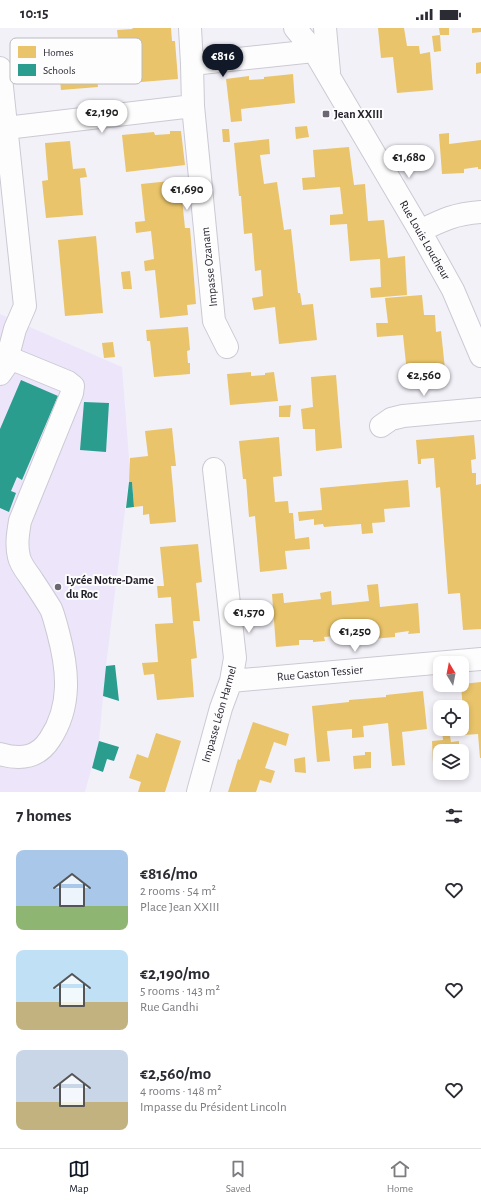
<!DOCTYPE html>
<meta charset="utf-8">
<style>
:root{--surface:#fff;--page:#f2f2f3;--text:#2b2b33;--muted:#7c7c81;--line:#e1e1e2;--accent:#111827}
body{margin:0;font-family:"Alegreya Sans",sans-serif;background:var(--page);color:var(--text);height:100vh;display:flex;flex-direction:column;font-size:15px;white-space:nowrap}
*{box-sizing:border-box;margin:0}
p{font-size:13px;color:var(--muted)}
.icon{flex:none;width:22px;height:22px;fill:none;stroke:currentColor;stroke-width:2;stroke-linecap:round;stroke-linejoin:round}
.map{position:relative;height:764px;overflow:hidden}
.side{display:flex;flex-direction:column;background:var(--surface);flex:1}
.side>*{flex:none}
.needle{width:26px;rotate:350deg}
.buttons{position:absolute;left:433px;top:628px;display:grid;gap:8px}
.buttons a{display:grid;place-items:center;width:36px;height:36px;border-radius:8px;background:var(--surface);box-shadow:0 2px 6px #0003;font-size:20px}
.price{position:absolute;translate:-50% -34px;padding:0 9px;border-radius:14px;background:#fff;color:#222;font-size:13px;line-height:26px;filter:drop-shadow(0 1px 2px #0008)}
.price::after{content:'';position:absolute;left:50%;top:24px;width:12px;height:9px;margin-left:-6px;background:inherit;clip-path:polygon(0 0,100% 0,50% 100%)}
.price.active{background:var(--accent);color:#fff}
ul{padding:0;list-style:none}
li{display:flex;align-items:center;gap:12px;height:100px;padding:0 16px}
li span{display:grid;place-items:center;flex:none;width:112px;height:80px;border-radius:8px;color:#555}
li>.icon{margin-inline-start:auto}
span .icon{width:48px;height:48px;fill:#fffc;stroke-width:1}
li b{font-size:17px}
h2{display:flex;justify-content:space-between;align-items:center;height:48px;padding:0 16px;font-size:17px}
.status{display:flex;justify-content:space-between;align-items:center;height:28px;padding:0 20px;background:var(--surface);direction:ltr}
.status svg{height:11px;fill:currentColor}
.menu{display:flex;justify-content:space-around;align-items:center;height:56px;border-top:1px solid var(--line);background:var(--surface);font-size:11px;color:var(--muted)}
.menu a{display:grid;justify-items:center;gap:2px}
.menu .active{color:var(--accent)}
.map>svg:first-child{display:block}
.built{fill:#ede6fb}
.homes{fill:#e9c46a}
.schools{fill:#2a9d8f}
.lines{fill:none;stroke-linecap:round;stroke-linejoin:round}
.minor-casing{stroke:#ccc9d3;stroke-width:24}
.minor{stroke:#fdfdfe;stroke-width:22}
.poi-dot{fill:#6c6873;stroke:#fdfdfd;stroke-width:1.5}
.labels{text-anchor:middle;stroke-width:4;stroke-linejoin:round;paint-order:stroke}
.poi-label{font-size:12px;font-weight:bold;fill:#231f2b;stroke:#fdfdfd;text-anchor:start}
.street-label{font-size:12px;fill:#231f2b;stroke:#fdfdfd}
.key{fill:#fdfdfd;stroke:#bcbabe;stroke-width:1}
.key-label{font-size:11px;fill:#231f2b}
</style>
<div class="status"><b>10:15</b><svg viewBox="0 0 49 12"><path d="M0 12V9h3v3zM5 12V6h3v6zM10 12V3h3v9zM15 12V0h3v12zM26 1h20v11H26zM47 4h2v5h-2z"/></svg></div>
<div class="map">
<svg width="481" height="764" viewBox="0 0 481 764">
<rect width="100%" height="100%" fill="#f3f1f8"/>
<path class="built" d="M0,286L122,339L130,442L106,638L99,713L85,764H0Z"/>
<path class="homes" d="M132,0H171L172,13H175L178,51L141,54L139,32H135L134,17L119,18L117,2L133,1Z
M378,0H404L407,18H419L420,26L430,24L433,62L397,65L393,29L381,30Z
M439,0H449V7H440Z
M472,0H481V4L472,5Z
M440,7L441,23L434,24L432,8Z
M93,19L98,59L61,62L57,23Z
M481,34V45L476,46V35Z
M293,46L295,75L241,81L242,93L231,94L226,51L249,48V52L264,51V49Z
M307,98L309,109L296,111L295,99Z
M222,101H229L230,114H223Z
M170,103H181L185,137L126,144L122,107L154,104L155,107L170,106Z
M449,105V116L481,112V141H478V139L464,141V145L442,146L439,106Z
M269,111L270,126L260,127L264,156L277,154L284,202L291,201L298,265H300L302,277L313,276L317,312L279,316L275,279L254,282L252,270L263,268L261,242L255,243L252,205L244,206L241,168H239L234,115Z
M70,113L73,141L85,140L87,149L80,150L83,187L46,190L42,153L48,152L45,115Z
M349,119L354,157L365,156L368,193L384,192L388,230L405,228L407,267L371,270L370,260L381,259L380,231L350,233L347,196L330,197V187L343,186L340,159L303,162L302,150L315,149L313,122Z
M180,152L185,200H190L196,276L187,277L188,287L160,290L155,242L145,243L144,233L154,231L151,203L136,205L135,194L145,193L141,156Z
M96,208L103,285L65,288L58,212Z
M130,243L132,261H123L121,244Z
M422,267L424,287H435L436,304L441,303L445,341L407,345L403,307L377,309L376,295H388L385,270Z
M188,299L190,322L187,323L188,335H190V346L154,349L150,313H147L146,302Z
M113,314L115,329L104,330L102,315Z
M251,344V348L265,347V345L274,344L278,373L230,377L227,346Z
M336,347L342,420L316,423L315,401H303L301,381L313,379L311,349Z
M291,377L290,389H279V378Z
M172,400L176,438H171L176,494L150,496L149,486L143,487V478L134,479L132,454H129L130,430L148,428L145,403Z
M474,407L476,431L471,432L472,445H476V457L481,456V601L463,602L460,565L448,566L440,459L436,460L434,430L421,431V436H418L416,412Z
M279,409L282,448L273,449L275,474L288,473L289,485H293L295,511L309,509L310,521L285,523L287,541L260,544L255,488L249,489L246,451H243L239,413Z
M408,452L410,479L384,481L385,494L372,495L373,505L362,506L361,496L324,499L323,496L314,497V491L299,493L298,484L322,482L320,460Z
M198,516L202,554L196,555L200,593H193L197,630L191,631L194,669L157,672L154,646L144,647L142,635L158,634L155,596L173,595L171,569L158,570L157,558H164L160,519Z
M378,556L380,579L418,575L420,605L408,606L409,603L395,605V609L372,611L371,603L360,604V602L347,603V607L324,609L325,613L313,614V612H299V617L276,619L272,566L283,565L284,575L321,571L320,565L331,563L332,577L369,573L367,557Z
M481,654V730H480L478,706L450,708L451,714L459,713V723H440V735H433L432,713L443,712L442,701H462V695H464L461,657L462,656Z
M423,663L427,701L402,704L405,737L392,738L388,695L363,698L364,709L352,710V701L327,703L330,733L317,734L312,678L349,674V672L386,669V667Z
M253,694L289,706L286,718L274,714L265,740L275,743L271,755L260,752L256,764H228L238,731L240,732Z
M156,705L181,713L165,764H138L141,754L129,750L137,726L148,730Z
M365,724H371V740L354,741L353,728L365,727Z
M305,729L306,745L295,744L294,731Z"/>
<path class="schools" d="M21,352L58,368L22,452L17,449L11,463L16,465L9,484L0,480V401Z
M84,374L109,375L106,424L80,422Z
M129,454H132L134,479L126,480Z
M115,637L119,673L103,668L106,638Z
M99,713L119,719L114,733L107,731L103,744L92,740Z"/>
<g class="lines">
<g class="minor-casing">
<path id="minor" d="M190,0L192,36L314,23
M295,0L314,23L420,203L453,262L481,328
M325,0L329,44
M192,36L193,78L214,293L227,319
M0,40L25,278L15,301L5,339L0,346
M6,100L193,78
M420,203C444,191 455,186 481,184
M381,398L391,391L403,388L481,381
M231,653L481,631
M0,726C21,732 38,730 50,711C72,678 68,641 58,604C56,597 54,588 51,581C45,571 39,562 33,553C28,545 21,538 19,529C16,517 18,505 20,493L72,365L73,358L68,354L7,329
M198,764L221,680L231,653L235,630L214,441"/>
</g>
<use href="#minor" class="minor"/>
</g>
<g class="poi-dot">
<rect x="322" y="82" width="8" height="8" rx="2"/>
<circle cx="58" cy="559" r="4"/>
</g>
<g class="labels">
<g class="poi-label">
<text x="334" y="90">Jean XXIII</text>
<text x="66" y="556">Lycée Notre-Dame<tspan x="66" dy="14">du Roc</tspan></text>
</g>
<g class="street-label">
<text transform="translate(425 212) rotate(60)" y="4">Rue Louis Loucheur</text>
<text transform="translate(209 239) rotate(-96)" y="4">Impasse Ozanam</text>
<text transform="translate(320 645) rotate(-5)" y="4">Rue Gaston Tessier</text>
<text transform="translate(219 686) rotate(-74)" y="4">Impasse Léon Harmel</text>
</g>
</g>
<rect x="10" y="10" width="132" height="46" rx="6" class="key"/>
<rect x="18" y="18" width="18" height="12" fill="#e9c46a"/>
<rect x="18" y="36" width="18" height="12" fill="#2a9d8f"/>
<g class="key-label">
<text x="43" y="28">Homes</text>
<text x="43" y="46">Schools</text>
</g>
</svg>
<div class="buttons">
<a><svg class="needle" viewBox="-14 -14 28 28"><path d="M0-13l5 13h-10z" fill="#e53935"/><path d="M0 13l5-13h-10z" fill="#7c7c81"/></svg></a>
<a><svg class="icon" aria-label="locate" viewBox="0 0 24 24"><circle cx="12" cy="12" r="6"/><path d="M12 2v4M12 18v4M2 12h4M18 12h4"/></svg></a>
<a><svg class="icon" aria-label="layers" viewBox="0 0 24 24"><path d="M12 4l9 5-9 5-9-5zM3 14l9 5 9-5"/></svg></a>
</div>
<b class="price active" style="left:223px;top:50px">€816</b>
<b class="price" style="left:102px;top:106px">€2,190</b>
<b class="price" style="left:409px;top:151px">€1,680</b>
<b class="price" style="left:187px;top:183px">€1,690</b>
<b class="price" style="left:424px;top:369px">€2,560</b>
<b class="price" style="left:249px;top:606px">€1,570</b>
<b class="price" style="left:355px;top:625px">€1,250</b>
</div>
<section class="side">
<h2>7 homes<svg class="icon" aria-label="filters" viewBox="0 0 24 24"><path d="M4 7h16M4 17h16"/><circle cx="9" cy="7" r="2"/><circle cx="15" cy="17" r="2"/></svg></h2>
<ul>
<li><span style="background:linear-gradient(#a9c7e8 70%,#8fb573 0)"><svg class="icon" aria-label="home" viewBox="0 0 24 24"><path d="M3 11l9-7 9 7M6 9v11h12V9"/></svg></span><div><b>€816/mo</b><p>2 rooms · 54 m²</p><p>Place Jean XXIII</p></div><svg class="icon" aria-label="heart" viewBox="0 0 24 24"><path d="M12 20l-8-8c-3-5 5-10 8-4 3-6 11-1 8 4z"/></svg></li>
<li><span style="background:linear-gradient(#bfe0f5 65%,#c2b280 0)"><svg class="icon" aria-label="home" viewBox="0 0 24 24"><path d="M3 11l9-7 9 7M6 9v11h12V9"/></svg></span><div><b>€2,190/mo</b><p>5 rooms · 143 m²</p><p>Rue Gandhi</p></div><svg class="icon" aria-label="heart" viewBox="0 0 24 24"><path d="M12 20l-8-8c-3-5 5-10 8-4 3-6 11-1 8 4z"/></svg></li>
<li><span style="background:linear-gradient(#c9d6e8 65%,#c2b280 0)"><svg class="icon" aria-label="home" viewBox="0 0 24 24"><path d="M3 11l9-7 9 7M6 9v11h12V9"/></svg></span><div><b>€2,560/mo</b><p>4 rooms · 148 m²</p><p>Impasse du Président Lincoln</p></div><svg class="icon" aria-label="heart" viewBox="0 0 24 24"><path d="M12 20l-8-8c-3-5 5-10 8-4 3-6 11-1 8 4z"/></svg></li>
</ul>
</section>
<nav class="menu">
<a class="active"><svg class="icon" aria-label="map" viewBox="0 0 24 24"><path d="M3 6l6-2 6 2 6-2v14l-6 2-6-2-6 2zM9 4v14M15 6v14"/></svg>Map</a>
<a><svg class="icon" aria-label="saved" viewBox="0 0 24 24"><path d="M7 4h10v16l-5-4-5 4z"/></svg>Saved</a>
<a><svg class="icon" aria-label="home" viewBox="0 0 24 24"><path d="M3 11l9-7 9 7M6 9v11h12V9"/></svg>Home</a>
</nav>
